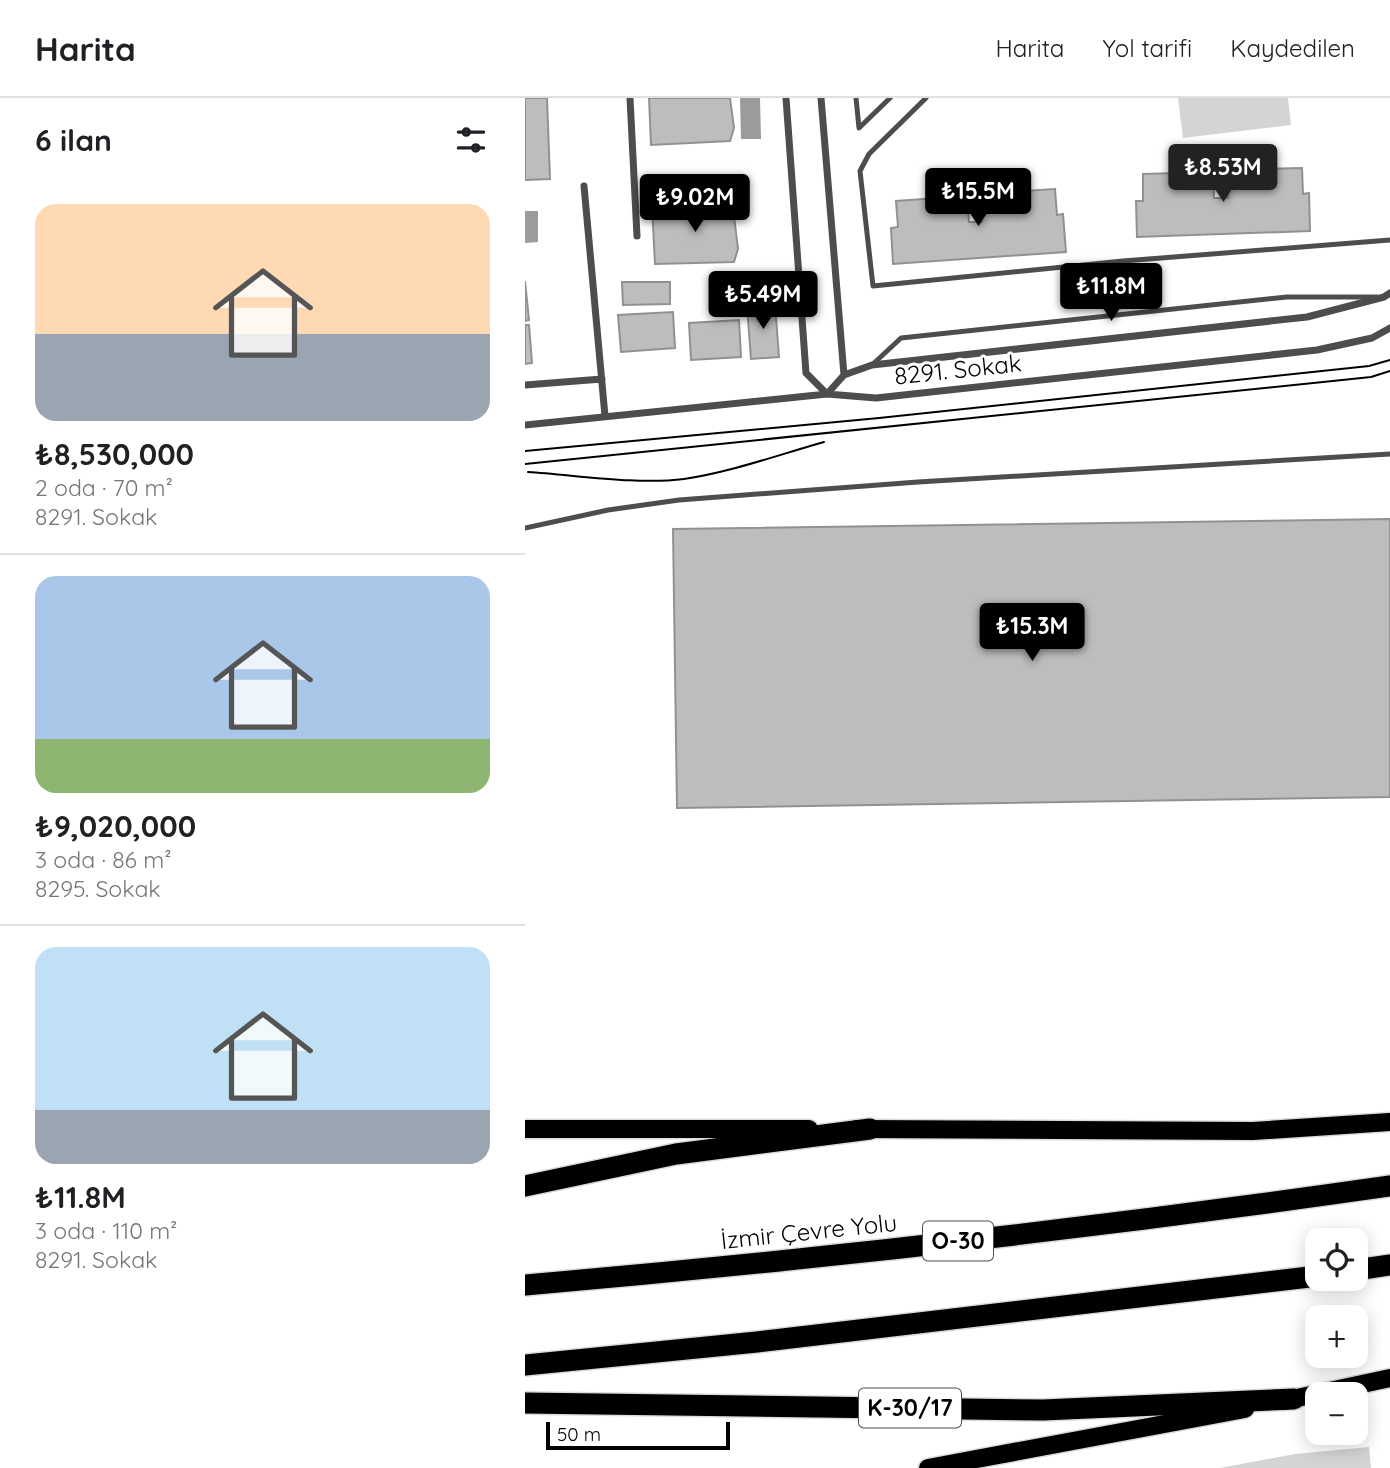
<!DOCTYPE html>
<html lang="tr">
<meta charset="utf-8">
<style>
:root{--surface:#fff;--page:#f2f2f2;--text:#202124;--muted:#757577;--line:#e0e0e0;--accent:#000}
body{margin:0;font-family:Quicksand,sans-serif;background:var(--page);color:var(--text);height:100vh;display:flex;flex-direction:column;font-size:26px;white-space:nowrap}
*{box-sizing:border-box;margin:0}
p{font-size:23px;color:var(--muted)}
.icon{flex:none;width:38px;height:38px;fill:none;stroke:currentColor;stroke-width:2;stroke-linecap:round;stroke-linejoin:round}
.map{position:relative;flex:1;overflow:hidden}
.details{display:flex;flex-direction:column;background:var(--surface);width:525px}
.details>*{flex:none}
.fabs{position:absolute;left:780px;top:1130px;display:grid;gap:14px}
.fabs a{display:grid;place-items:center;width:63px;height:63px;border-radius:14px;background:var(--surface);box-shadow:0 4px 18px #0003;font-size:35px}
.scale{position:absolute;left:21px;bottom:18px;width:184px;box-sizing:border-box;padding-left:7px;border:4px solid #000;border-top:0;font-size:19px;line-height:24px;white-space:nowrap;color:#000;-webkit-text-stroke:5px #fff;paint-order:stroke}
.price{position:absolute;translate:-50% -60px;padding:0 16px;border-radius:7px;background:var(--accent);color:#fff;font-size:23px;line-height:46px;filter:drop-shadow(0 2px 4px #0008)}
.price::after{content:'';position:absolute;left:50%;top:42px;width:21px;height:16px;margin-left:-10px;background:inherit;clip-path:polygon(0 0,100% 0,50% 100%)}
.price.selected{background:#222;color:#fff}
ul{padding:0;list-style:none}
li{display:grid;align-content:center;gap:14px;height:371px;padding:0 35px}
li+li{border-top:2px solid var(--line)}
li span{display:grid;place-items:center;height:217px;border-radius:21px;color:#555}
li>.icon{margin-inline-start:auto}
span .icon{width:126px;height:126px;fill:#fffc;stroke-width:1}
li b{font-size:30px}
h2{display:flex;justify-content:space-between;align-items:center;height:84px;padding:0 35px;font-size:30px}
header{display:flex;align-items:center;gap:42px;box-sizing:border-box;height:98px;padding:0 35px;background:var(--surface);border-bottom:2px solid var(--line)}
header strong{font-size:33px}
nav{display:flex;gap:38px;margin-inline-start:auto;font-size:24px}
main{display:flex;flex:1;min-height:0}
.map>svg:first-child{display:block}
.green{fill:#d4d4d4}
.water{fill:#9b9b9b}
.building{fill:#bdbdbd;stroke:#919191;stroke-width:2}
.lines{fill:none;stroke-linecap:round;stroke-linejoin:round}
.primary-casing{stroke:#dbdbdb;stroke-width:21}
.highway-casing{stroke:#dbdbdb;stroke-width:24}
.lane{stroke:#4d4d4d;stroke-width:5}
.street{stroke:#4d4d4d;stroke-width:7}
.primary{stroke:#000;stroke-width:18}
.highway{stroke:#000;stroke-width:21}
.tram{stroke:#000;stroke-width:2}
.labels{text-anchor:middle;stroke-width:6;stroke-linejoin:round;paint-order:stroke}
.shield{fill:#fff;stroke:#4c4c4c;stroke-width:2}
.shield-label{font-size:23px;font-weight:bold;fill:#000}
.street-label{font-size:24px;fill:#000;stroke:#fff}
</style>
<header>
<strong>Harita</strong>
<nav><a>Harita</a><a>Yol tarifi</a><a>Kaydedilen</a></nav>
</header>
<main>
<section class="details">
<h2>6 ilan<svg class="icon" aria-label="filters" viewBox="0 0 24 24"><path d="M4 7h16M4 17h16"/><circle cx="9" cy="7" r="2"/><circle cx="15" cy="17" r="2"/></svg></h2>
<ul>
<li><span style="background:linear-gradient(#ffd9b3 60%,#9aa5b1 0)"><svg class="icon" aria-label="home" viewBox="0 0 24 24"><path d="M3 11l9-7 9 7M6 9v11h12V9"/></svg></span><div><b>₺8,530,000</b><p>2 oda · 70 m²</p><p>8291. Sokak</p></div></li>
<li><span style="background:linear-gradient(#a9c7e8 75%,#8fb573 0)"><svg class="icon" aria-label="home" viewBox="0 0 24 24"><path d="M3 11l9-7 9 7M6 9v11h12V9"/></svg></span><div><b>₺9,020,000</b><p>3 oda · 86 m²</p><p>8295. Sokak</p></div></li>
<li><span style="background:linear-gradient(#bfe0f5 75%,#9aa5b1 0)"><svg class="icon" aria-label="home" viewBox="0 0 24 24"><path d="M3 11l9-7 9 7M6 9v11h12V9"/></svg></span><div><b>₺11.8M</b><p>3 oda · 110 m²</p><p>8291. Sokak</p></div></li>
</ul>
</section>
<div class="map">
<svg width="865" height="1370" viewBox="0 0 865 1370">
<rect width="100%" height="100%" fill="#fff"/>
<path class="green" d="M653,0H763L766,27L658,40Z
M844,1349L846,1370H695L770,1356Z"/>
<path class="water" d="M215,0H235L236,41H216Z
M0,113H13V144L0,145Z"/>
<path class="building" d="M0,0H22L25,81L0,82Z
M124,0H205L209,30L205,43L126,47Z
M777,70L778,96L784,95L785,133L612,139L611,103H618V76L688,74L689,100H703L702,72Z
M530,91L532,117L538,116L541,154L368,166L366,130L373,129L371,103L442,98L444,124H457L455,96Z
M202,103L209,118L213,151L209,164L130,166L127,109Z
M0,183L4,222L0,223Z
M97,184H145V206L98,207Z
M250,206L254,259L226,261L222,208Z
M148,214L150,250L96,254L93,217Z
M214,222L216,259L166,262L164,225Z
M0,227H4L7,265L0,266Z
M865,421V699L152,710L148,431Z"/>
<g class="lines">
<g class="primary-casing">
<path id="primary" d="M0,1031H284
M332,1031L728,1033L865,1024
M758,1303L865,1280
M403,1370L720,1311"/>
</g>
<g class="highway-casing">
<path id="highway" d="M0,1088L151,1056L345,1031
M831,1172L865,1167
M0,1187C289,1162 578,1129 865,1088
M0,1267L232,1244L793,1178
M0,1305L518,1312L769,1301"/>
</g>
<path class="lane" d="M331,0L334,30L365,0
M401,0L344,56L335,73L348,188L598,163L865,142
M347,267L376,240L762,199H852
M0,430L83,412L154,402L393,384L865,356"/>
<path class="street" d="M105,0L112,138
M261,0L281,275L302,296
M296,0L319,277
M59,88L80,318
M0,287L77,281
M302,296L319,277L347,267L782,219L859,199L865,195
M0,327L302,296L351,300L792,252L847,240L865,230"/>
<use href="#primary" class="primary"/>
<use href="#highway" class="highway"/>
<path class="tram" d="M0,353L354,320L844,268L865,262
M0,366L846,279L865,273
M3,374C51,377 112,387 159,381C206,374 253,357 299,344"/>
</g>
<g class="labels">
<g class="shield">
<rect x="398" y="1123.5" width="70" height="39" rx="5"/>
<rect x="334" y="1290.5" width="102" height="39" rx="5"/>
</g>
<g class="shield-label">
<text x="433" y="1151">O-30</text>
<text x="385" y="1318">K-30/17</text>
</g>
<g class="street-label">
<text transform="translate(433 272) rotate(-6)" y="8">8291. Sokak</text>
<text transform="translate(284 1134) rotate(-6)" y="8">İzmir Çevre Yolu</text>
</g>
</g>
</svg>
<div class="fabs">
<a><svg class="icon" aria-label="locate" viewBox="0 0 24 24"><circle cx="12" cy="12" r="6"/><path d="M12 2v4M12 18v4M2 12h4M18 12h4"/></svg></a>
<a>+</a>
<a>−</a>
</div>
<div class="scale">50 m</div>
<b class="price selected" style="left:698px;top:106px">₺8.53M</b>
<b class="price" style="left:453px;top:130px">₺15.5M</b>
<b class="price" style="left:170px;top:136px">₺9.02M</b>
<b class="price" style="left:586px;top:225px">₺11.8M</b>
<b class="price" style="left:238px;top:233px">₺5.49M</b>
<b class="price" style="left:507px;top:565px">₺15.3M</b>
</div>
</main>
